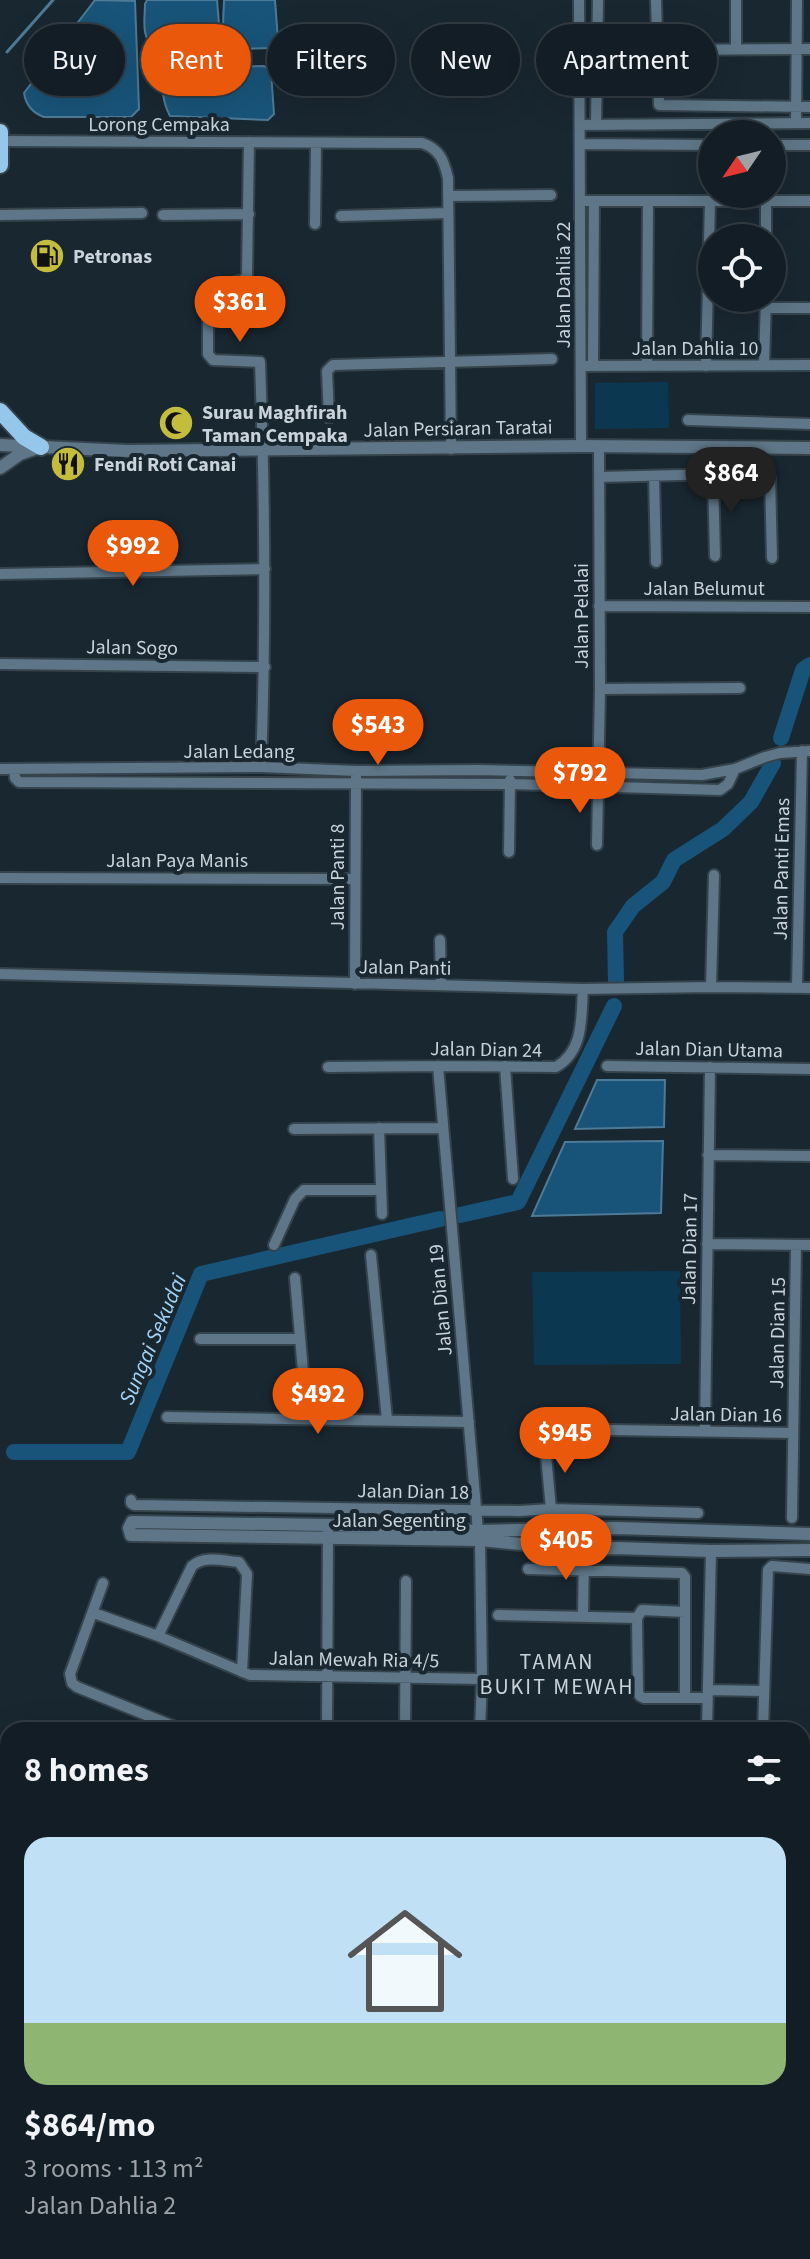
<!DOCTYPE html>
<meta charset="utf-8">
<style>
:root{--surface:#131d25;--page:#1c262d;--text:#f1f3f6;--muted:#9da2a7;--line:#323b42;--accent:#ea580c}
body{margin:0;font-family:"Source Sans 3",sans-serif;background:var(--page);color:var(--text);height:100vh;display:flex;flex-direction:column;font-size:30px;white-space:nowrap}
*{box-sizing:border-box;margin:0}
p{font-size:26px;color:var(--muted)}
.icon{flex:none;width:44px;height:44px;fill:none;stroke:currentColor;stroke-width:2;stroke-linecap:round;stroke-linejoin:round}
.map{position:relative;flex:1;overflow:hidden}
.side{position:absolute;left:0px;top:1722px;width:810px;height:538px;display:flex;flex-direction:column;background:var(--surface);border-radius:24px 24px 0 0;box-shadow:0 8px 32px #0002,0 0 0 2px var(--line)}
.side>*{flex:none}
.top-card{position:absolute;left:24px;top:24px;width:762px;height:72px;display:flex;gap:16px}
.needle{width:52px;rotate:235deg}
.fabs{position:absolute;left:698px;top:120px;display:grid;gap:16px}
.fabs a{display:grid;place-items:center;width:88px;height:88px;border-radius:50%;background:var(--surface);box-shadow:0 8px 32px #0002,0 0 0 2px var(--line);font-size:40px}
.price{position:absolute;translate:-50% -68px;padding:0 18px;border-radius:28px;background:var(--accent);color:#fff;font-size:26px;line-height:52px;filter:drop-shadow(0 2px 4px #0008)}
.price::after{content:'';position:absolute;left:50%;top:48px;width:24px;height:18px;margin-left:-12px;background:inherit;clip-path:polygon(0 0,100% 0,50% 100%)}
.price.active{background:#222;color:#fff}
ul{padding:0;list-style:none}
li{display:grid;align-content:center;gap:16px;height:424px;padding:0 24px}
li span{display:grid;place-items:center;height:248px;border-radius:24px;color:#555}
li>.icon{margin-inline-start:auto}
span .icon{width:144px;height:144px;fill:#fffc;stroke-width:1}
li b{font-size:34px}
h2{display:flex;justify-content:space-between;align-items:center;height:96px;padding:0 24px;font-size:34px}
.tag{padding:0 28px;border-radius:36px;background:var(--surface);box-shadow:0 8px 32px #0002,0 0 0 2px var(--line);font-size:28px;line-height:72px}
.tag.active{background:var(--accent);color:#fff}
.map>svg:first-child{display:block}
.green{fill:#0c3751}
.water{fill:#185479;stroke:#4d7a96;stroke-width:2}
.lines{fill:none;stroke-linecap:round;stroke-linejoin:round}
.stream{stroke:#4d7a96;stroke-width:3}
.river{stroke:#185479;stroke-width:16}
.minor-casing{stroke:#35434c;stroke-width:14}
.tertiary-casing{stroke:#35434c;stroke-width:16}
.primary-casing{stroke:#35434c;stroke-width:20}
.minor{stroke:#5e7687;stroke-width:10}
.tertiary{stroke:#5e7687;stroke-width:12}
.primary{stroke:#95c7ea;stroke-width:16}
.labels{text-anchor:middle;stroke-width:8;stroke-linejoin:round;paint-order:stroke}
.street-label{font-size:20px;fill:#cad3da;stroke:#192731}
.poi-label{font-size:20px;font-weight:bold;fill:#cad3da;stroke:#192731;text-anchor:start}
.water-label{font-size:22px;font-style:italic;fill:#a2d2f4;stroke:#192731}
.neighbourhood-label{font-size:22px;letter-spacing:2px;fill:#cad3da;stroke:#192731}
</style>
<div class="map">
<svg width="810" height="2259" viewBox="0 0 810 2259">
<rect width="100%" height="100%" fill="#192731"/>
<path class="green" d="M668,382L669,428L595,429V383Z
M680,1271L681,1364L534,1365L532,1272Z"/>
<path class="water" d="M95,0L135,1L139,109L131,117H44C33,113 26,106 24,93Z
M147,0H217L220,37C209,57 176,49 156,49C140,38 145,20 145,4Z
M224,0H275L278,40L271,48L233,49C219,40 224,16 224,0Z
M264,66L271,71L274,114L268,120L170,116C162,101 162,87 162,70L164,68Z
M597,1080H665L664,1127L575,1129Z
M663,1141L661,1213L532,1216L565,1142Z"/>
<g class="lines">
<path class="stream" d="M7,52L53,0"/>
<path class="river" d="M781,738L803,670L810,665
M616,982L615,932L633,906L663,882L674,860L723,829L751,802L773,763
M460,1215L518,1202L614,1006
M14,1452H128L201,1274L440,1219"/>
<g class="minor-casing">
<path id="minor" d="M579,0L581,446
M656,0L659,105L810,107
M736,49V0
M656,50L810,49
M796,123L797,0
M596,124L598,0
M580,125L810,123
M0,141L422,143C440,149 444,161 448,178L451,449
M249,142L247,276L243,280L210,289L208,293V354L213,360L260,362C265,497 266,632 261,767
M580,144L712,145
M772,145H810
M448,196L551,195
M580,201H810
M766,201V238
M0,215L142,213
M163,215L249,214
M341,216L448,213
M315,224L316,143
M766,308H810
M764,365L766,298
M581,366L810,365
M593,366L594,201
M647,366L648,201
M706,366L710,201
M329,418L327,371L333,365L552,359
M688,420L810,424
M713,474L715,556
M654,476L656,562
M599,477L762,473L770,478L772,558
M0,574L265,569
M599,606L810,607
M0,664L265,667
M600,689L740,688
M0,769L261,767L356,771L479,770L702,775L735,769L765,757L780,753L810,751
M14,769L15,778L19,782L510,784L720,790L728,784L735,769
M597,845L600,689L599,446
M509,852L510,780
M0,878L354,879
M440,940L441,985
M0,974L583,989L711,987L810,988
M355,984L356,777
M711,987L714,875
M797,987L802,751
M438,1066L478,1531
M505,1066L513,1179
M607,1066L810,1069
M328,1067L438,1066L556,1067C584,1051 581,1018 583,989
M379,1128L382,1214
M294,1129L443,1128
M708,1155L810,1156
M707,1244L810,1245
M274,1245L295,1199L304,1190H381
M371,1255L387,1420
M295,1278L307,1419
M200,1339H300
M167,1417L469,1422
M705,1431L710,1067
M131,1500V1503L134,1505L520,1511L551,1509L698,1513
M551,1509L544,1434L552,1429L793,1433
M792,1518L796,1245
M528,1569L682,1573L685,1577V1698
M103,1583L70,1674L72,1683L77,1687L183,1730
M94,1613L158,1636L250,1675L482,1679
M498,1615L637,1618L638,1692L640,1696L644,1698H707
M583,1616L584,1550
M637,1618L642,1610L685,1612
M158,1636L192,1566C205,1555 224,1561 239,1562L247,1574L242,1672
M708,1690L763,1691
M327,1730L328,1532
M405,1730L406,1581
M480,1730L482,1679L480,1540
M707,1730L711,1551
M763,1730L768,1570L772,1566L810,1569
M802,1812L810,1813
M802,1824H810
M0,1923L8,1926
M802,1969H810
M0,2139H8
M802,2150H810"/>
</g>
<g class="tertiary-casing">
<path id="tertiary" d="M0,445L128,451L581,446L810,448
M0,468L20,454L34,449
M810,1534L617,1528L478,1531L328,1525L132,1522L129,1528L131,1535L480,1540L584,1550L615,1548L711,1551L810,1550"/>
</g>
<g class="primary-casing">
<path id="primary" d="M0,132V165
M0,411L24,437L41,447"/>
</g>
<use href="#minor" class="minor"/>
<use href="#tertiary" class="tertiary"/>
<use href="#primary" class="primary"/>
</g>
<defs>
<g id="fuel-disc" transform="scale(1.8)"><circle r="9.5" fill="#c4bc3d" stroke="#192731"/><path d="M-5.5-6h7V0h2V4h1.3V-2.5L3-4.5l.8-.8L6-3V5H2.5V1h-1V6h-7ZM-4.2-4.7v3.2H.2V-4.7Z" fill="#111"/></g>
<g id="mosque-disc" transform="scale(1.8)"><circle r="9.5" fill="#c4bc3d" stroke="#192731"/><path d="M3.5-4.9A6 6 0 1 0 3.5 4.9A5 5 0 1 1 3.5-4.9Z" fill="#111"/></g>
<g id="restaurant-disc" transform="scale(1.8)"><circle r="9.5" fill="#c4bc3d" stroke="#192731"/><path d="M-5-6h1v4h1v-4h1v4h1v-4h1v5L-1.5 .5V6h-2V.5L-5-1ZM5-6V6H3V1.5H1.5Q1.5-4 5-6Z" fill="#111"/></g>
</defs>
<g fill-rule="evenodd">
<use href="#fuel-disc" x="47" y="256"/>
<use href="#mosque-disc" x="176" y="423"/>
<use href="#restaurant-disc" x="68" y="464"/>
</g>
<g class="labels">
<g class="street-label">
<text x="159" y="131">Lorong Cempaka</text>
<text transform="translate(563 285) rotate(-90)" y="7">Jalan Dahlia 22</text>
<text x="695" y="355">Jalan Dahlia 10</text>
<text transform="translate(458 428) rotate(-1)" y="7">Jalan Persiaran Taratai</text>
<text x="704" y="595">Jalan Belumut</text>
<text transform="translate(581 616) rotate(-90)" y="7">Jalan Pelalai</text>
<text transform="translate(132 647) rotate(1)" y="7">Jalan Sogo</text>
<text x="239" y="758">Jalan Ledang</text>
<text x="177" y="867">Jalan Paya Manis</text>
<text transform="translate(781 869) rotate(-89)" y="7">Jalan Panti Emas</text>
<text transform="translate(337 877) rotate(-90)" y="7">Jalan Panti 8</text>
<text transform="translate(405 967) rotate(1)" y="7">Jalan Panti</text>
<text transform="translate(486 1049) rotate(1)" y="7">Jalan Dian 24</text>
<text transform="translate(709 1049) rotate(1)" y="7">Jalan Dian Utama</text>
<text transform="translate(689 1249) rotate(-89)" y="7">Jalan Dian 17</text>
<text transform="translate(440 1300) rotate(-95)" y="7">Jalan Dian 19</text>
<text transform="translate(777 1333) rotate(-89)" y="7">Jalan Dian 15</text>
<text transform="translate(726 1414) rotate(1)" y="7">Jalan Dian 16</text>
<text transform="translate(413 1491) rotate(1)" y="7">Jalan Dian 18</text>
<text x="399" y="1527">Jalan Segenting</text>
<text transform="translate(354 1659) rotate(1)" y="7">Jalan Mewah Ria 4/5</text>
</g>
<g class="poi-label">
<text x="73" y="263">Petronas</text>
<text x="202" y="419">Surau Maghfirah<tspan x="202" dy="23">Taman Cempaka</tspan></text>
<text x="94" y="471">Fendi Roti Canai</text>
</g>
<g class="water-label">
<text transform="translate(152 1339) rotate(-67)" y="8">Sungai Sekudai</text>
</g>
<g class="neighbourhood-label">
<text x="557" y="1669">TAMAN<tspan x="557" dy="25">BUKIT MEWAH</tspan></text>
</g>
</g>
</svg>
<div class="fabs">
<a><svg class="needle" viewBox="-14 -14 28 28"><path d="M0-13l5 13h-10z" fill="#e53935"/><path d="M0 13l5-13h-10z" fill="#9da2a7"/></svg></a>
<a><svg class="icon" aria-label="locate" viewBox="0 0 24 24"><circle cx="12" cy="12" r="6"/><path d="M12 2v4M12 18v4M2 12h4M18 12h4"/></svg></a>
</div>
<b class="price" style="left:240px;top:344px">$361</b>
<b class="price active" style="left:731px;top:515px">$864</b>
<b class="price" style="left:133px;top:588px">$992</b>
<b class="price" style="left:378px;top:767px">$543</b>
<b class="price" style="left:580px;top:815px">$792</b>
<b class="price" style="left:318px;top:1436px">$492</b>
<b class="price" style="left:565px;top:1475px">$945</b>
<b class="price" style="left:566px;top:1582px">$405</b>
<div class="top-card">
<a class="tag">Buy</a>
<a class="tag active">Rent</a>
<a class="tag">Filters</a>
<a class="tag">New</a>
<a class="tag">Apartment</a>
</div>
<section class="side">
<h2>8 homes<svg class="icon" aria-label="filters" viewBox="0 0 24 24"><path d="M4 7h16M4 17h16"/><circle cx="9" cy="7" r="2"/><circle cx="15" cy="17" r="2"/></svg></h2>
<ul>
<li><span style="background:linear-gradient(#bfe0f5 75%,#8fb573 0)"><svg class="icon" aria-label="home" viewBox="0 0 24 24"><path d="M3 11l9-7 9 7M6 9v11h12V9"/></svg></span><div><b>$864/mo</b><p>3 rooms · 113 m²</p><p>Jalan Dahlia 2</p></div></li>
</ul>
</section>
</div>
